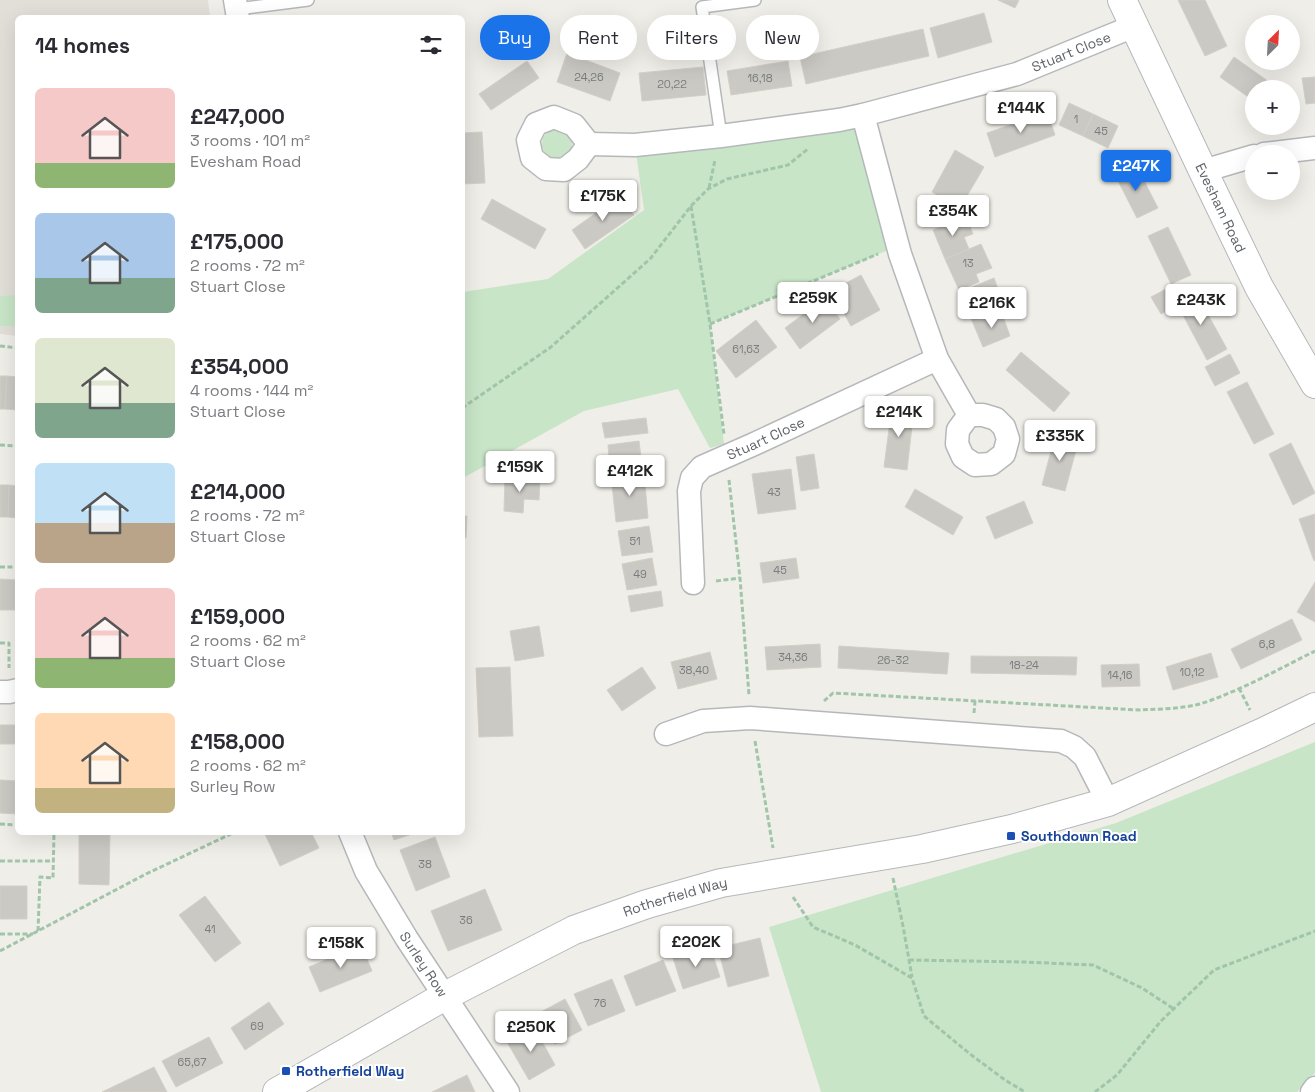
<!DOCTYPE html>
<meta charset="utf-8">
<style>
:root{--surface:#fff;--page:#f7f7f7;--text:#2b2b33;--muted:#7c7c81;--accent:#1a73e8}
body{margin:0;font-family:"Space Grotesk",sans-serif;background:var(--page);color:var(--text);height:100vh;display:flex;flex-direction:column;font-size:19px;white-space:nowrap}
*{box-sizing:border-box;margin:0}
p{font-size:16px;color:var(--muted)}
.icon{flex:none;width:28px;height:28px;fill:none;stroke:currentColor;stroke-width:2;stroke-linecap:round;stroke-linejoin:round}
.map{position:relative;flex:1;overflow:hidden}
.side{position:absolute;left:15px;top:15px;width:450px;height:820px;display:flex;flex-direction:column;background:var(--surface);border-radius:8px;box-shadow:0 5px 20px #0002}
.side>*{flex:none}
.hud{position:absolute;left:480px;top:15px;width:475px;height:45px;display:flex;gap:10px}
.needle{width:32px;rotate:24deg}
.controls{position:absolute;left:1245px;top:15px;display:grid;gap:10px}
.controls a{display:grid;place-items:center;width:55px;height:55px;border-radius:50%;background:var(--surface);box-shadow:0 5px 20px #0002;font-size:25px}
.price{position:absolute;translate:-50% -42px;padding:0 11px;border-radius:5px;background:#fff;color:#222;font-size:16px;line-height:32px;filter:drop-shadow(0 1px 2px #0008)}
.price::after{content:'';position:absolute;left:50%;top:30px;width:15px;height:11px;margin-left:-8px;background:inherit;clip-path:polygon(0 0,100% 0,50% 100%)}
.price.on{background:var(--accent);color:#fff}
ul{padding:0;list-style:none}
li{display:flex;align-items:center;gap:15px;height:125px;padding:0 20px}
li span{display:grid;place-items:center;flex:none;width:140px;height:100px;border-radius:8px;color:#555}
li>.icon{margin-inline-start:auto}
span .icon{width:60px;height:60px;fill:#fffc;stroke-width:1}
li b{font-size:21px}
h2{display:flex;justify-content:space-between;align-items:center;height:60px;padding:0 20px;font-size:21px}
.tag{padding:0 18px;border-radius:22px;background:var(--surface);box-shadow:0 5px 20px #0002;font-size:18px;line-height:45px}
.tag.on{background:var(--accent);color:#fff}
.map>svg:first-child{display:block}
.education{fill:#e2dfd9}
.green{fill:#c8e5c7}
.building{fill:#cbc9c4;stroke:#d4cfc7}
.lines{fill:none;stroke-linecap:round;stroke-linejoin:round}
.service-casing{stroke:#b5b8bb;stroke-width:14}
.minor-casing{stroke:#b5b8bb;stroke-width:25}
.tertiary-casing{stroke:#b5b8bb;stroke-width:30}
.path{stroke:#a0c5aa;stroke-width:3;stroke-dasharray:5 2.5;stroke-linecap:butt}
.service{stroke:#fff;stroke-width:11}
.minor{stroke:#fff;stroke-width:22}
.tertiary{stroke:#fff;stroke-width:28}
.transit-dot{fill:#1a4fb4;stroke:#fff;stroke-width:2}
.labels{text-anchor:middle;stroke-width:4;stroke-linejoin:round;paint-order:stroke}
.number-label{font-size:11px;fill:#7a7c7e}
.street-label{font-size:14px;fill:#5f6367;stroke:#fff}
.transit-label{font-size:14px;font-weight:bold;fill:#164399;stroke:#fff;text-anchor:start}
</style>
<div class="map">
<svg width="1315" height="1092" viewBox="0 0 1315 1092">
<rect width="100%" height="100%" fill="#f0eee8"/>
<path class="education" d="M0,0H208L210,17L18,18L17,336L0,334Z"/>
<path class="green" d="M863,115L898,246L710,324L724,444L710,448L678,389L584,411L463,478V292L548,279L644,210L635,145Z
M542 144a15 15 0 1 1 30 0a15 15 0 1 1-30 0Z
M17,295V326H0V296Z
M1315,742V1073L1297,1092H821L769,927L1116,823Z"/>
<path class="building" d="M998,0H1019L1015,8Z
M1178,0H1205L1227,46L1205,56Z
M984,13L992,42L938,58L930,28Z
M923,29L929,56L806,84L800,57Z
M567,53L620,73L610,101L557,82Z
M1234,57L1275,86L1273,89H1254V101L1220,77Z
M527,61L539,78L491,110L479,94Z
M788,61L792,86L731,95L727,71Z
M703,67L706,95L642,101L639,73Z
M1315,77V103L1306,104L1302,78Z
M1069,103L1093,114L1083,136L1059,125Z
M1047,112L1055,135L995,157L987,133Z
M1093,114L1118,126L1108,148L1083,136Z
M482,132L485,183L462,184V133Z
M955,150L984,167L960,208L932,192Z
M1136,165L1158,208L1137,218L1115,175Z
M620,196L634,215L585,249L572,230Z
M492,199L546,229L535,249L481,219Z
M966,217L973,234L964,237L969,249L945,259L933,230Z
M1168,227L1191,275L1171,284L1148,236Z
M981,244L992,268L976,274L979,282L959,290L945,259Z
M861,275L880,310L851,326L831,291Z
M994,278L1000,294L994,296L1001,311L973,323L960,292Z
M1166,289L1176,306L1161,314L1151,297Z
M1195,291L1227,349L1207,360L1176,302Z
M825,298L840,319L800,349L785,328Z
M1001,311L1010,336L983,347L973,323Z
M756,320L777,347L736,378L716,351Z
M1021,352L1070,393L1054,412L1006,370Z
M1230,354L1240,373L1215,386L1205,367Z
M0,376H7L5,409H0Z
M7,376L18,377V410L5,409Z
M1247,382L1274,434L1254,444L1227,392Z
M892,406L914,409L907,470L884,467Z
M646,418L648,433L605,438L602,423Z
M1056,432L1079,439L1065,491L1042,485Z
M639,441L642,466L610,469L608,445Z
M1291,443L1315,493L1293,505L1269,454Z
M814,454L819,488L801,491L796,457Z
M791,469L796,509L758,514L752,474Z
M644,472L648,518L616,522L611,476Z
M505,477L540,478L539,500L524,499L523,513L504,511Z
M0,485H9L8,517H0Z
M9,485L18,486V518L8,517Z
M915,489L963,517L953,535L905,507Z
M1024,501L1033,523L995,539L986,517Z
M1315,514V560L1314,561L1299,519Z
M462,516H467L466,538L462,537Z
M649,526L653,552L622,556L618,531Z
M652,558L657,585L627,590L622,564Z
M796,558L799,578L763,583L760,563Z
M0,579L17,580V610H0Z
M1315,582V622L1297,612Z
M661,591L663,606L631,612L628,596Z
M1292,619L1302,640L1241,669L1231,649Z
M539,626L544,656L515,661L510,631Z
M820,644L821,667L767,670L765,647Z
M839,646L949,653L947,674L838,668Z
M710,652L717,679L678,689L671,662Z
M1211,653L1218,677L1173,690L1166,667Z
M971,656L1077,657L1076,675L971,673Z
M1139,664L1140,686L1102,687L1101,665Z
M510,667L513,736L479,737L476,668Z
M642,667L656,688L622,711L607,690Z
M0,725H18V744H0Z
M0,780L18,781V814L0,813Z
M79,832H110L109,885L79,884Z
M264,832H311L319,848L280,866Z
M391,832H418L394,840Z
M435,837L450,877L416,891L400,850Z
M0,886H27V919H0Z
M485,889L502,930L448,951L431,911Z
M205,896L241,943L215,962L179,915Z
M760,938L769,976L728,987L718,948Z
M361,945L372,971L320,992L309,967Z
M710,946L720,977L683,989L673,958Z
M663,960L676,991L636,1006L624,976Z
M612,979L625,1011L588,1026L574,994Z
M565,999L582,1030L555,1044L539,1013Z
M269,1002L284,1024L245,1050L231,1028Z
M534,1027L555,1065L529,1080L507,1042Z
M209,1037L223,1063L176,1087L162,1061Z
M154,1067L167,1092H102Z
M467,1075L475,1092H432Z"/>
<g class="lines">
<g class="service-casing">
<path id="service" d="M237,9L308,0
M721,136L702,7L755,0"/>
</g>
<g class="minor-casing">
<g id="minor">
<path d="M235,0L238,18"/>
<path d="M863,115L900,254L937,359L969,415"/>
<path d="M554,117L574,125L589,144L578,159L564,170L546,169L532,158L528,140L536,124Z"/>
<path id="s1" d="M589,144L635,145L721,136L839,120L863,115L1017,74L1134,26"/>
<path d="M1264,154L1315,148"/>
<path d="M1203,171L1254,156"/>
<path d="M969,415H983L996,419L1004,427L1008,439L1004,454L991,464L975,465L963,457L957,444L958,430Z"/>
<path id="s2" d="M693,583L689,491L692,478L702,467L752,445L937,359"/>
<path d="M0,692H9L18,690"/>
<path d="M666,734L703,721L750,718L1061,741L1074,747L1085,757L1108,802"/>
<path id="s3" d="M350,832L366,871L407,939L508,1092"/>
<path d="M1312,1092L1315,1088"/>
</g>
</g>
<g class="tertiary-casing">
<g id="tertiary">
<path id="s4" d="M1122,0L1203,171L1259,287L1315,384"/>
<path id="s5" d="M277,1092L445,996L574,930L647,904L721,883L922,849L1012,829L1108,802L1261,733L1315,707"/>
</g>
</g>
<path class="path" d="M709,188L715,160
M691,206L710,324L724,434
M710,324L878,254
M0,346L18,348
M462,408L551,347L650,259L691,206L708,189L727,179L788,165L809,148
M0,445L18,446
M729,480L740,578L749,695
M0,567H18
M716,581L740,578
M0,643H9V668
M1239,688L1250,710
M824,701L833,693L1139,710C1159,709 1180,709 1200,704C1240,691 1277,670 1315,651
M974,713L975,701
M755,741L773,848
M0,824L18,825
M0,861H54
M893,878L903,926L912,977
M793,897L813,927L855,945L912,978L924,1016L970,1054L1005,1080L1025,1092
M38,931L40,877L53,878L54,832
M0,934H33
M0,951L146,874L235,832
M909,960L1025,962L1093,965L1142,988L1174,1009
M1095,1092L1117,1075L1161,1021L1214,970L1315,931"/>
<use href="#service" class="service"/>
<use href="#minor" class="minor"/>
<use href="#tertiary" class="tertiary"/>
</g>
<g class="transit-dot">
<rect x="1006" y="831" width="10" height="10" rx="2.5"/>
<rect x="281" y="1066" width="10" height="10" rx="2.5"/>
</g>
<g class="labels">
<g class="number-label">
<text x="589" y="81">24,26</text>
<text x="760" y="82">16,18</text>
<text x="672" y="88">20,22</text>
<text x="1076" y="123">1</text>
<text x="1101" y="135">45</text>
<text x="968" y="267">13</text>
<text x="746" y="353">61,63</text>
<text x="774" y="496">43</text>
<text x="635" y="545">51</text>
<text x="780" y="574">45</text>
<text x="640" y="578">49</text>
<text x="1267" y="648">6,8</text>
<text x="793" y="661">34,36</text>
<text x="893" y="664">26-32</text>
<text x="1024" y="669">18-24</text>
<text x="694" y="674">38,40</text>
<text x="1192" y="676">10,12</text>
<text x="1120" y="679">14,16</text>
<text x="425" y="868">38</text>
<text x="466" y="924">36</text>
<text x="210" y="933">41</text>
<text x="600" y="1007">76</text>
<text x="257" y="1030">69</text>
<text x="192" y="1066">65,67</text>
</g>
<g class="street-label">
<text dy="5" stroke="none"><textPath href="#s1" startOffset="494">Stuart Close</textPath></text>
<text dy="5" stroke="none"><textPath href="#s4" startOffset="230">Evesham Road</textPath></text>
<text dy="5" stroke="none"><textPath href="#s2" startOffset="190">Stuart Close</textPath></text>
<text dy="5" stroke="none"><textPath href="#s5" startOffset="445">Rotherfield Way</textPath></text>
<text dy="5" stroke="none"><textPath href="#s3" startOffset="152">Surley Row</textPath></text>
</g>
<g class="transit-label">
<text x="1021" y="841">Southdown Road</text>
<text x="296" y="1076">Rotherfield Way</text>
</g>
</g>
</svg>
<div class="controls">
<a><svg class="needle" viewBox="-14 -14 28 28"><path d="M0-13l5 13h-10z" fill="#e53935"/><path d="M0 13l5-13h-10z" fill="#7c7c81"/></svg></a>
<a>+</a>
<a>−</a>
</div>
<b class="price" style="left:1021px;top:134px">£144K</b>
<b class="price on" style="left:1136px;top:192px">£247K</b>
<b class="price" style="left:603px;top:222px">£175K</b>
<b class="price" style="left:953px;top:237px">£354K</b>
<b class="price" style="left:813px;top:324px">£259K</b>
<b class="price" style="left:1201px;top:326px">£243K</b>
<b class="price" style="left:992px;top:329px">£216K</b>
<b class="price" style="left:899px;top:438px">£214K</b>
<b class="price" style="left:1060px;top:462px">£335K</b>
<b class="price" style="left:520px;top:493px">£159K</b>
<b class="price" style="left:630px;top:497px">£412K</b>
<b class="price" style="left:696px;top:968px">£202K</b>
<b class="price" style="left:341px;top:969px">£158K</b>
<b class="price" style="left:531px;top:1053px">£250K</b>
<div class="hud">
<a class="tag on">Buy</a>
<a class="tag">Rent</a>
<a class="tag">Filters</a>
<a class="tag">New</a>
</div>
<section class="side">
<h2>14 homes<svg class="icon" aria-label="filters" viewBox="0 0 24 24"><path d="M4 7h16M4 17h16"/><circle cx="9" cy="7" r="2"/><circle cx="15" cy="17" r="2"/></svg></h2>
<ul>
<li><span style="background:linear-gradient(#f6c9c9 75%,#8fb573 0)"><svg class="icon" aria-label="home" viewBox="0 0 24 24"><path d="M3 11l9-7 9 7M6 9v11h12V9"/></svg></span><div><b>£247,000</b><p>3 rooms · 101 m²</p><p>Evesham Road</p></div></li>
<li><span style="background:linear-gradient(#a9c7e8 65%,#7fa58c 0)"><svg class="icon" aria-label="home" viewBox="0 0 24 24"><path d="M3 11l9-7 9 7M6 9v11h12V9"/></svg></span><div><b>£175,000</b><p>2 rooms · 72 m²</p><p>Stuart Close</p></div></li>
<li><span style="background:linear-gradient(#dfe7d0 65%,#7fa58c 0)"><svg class="icon" aria-label="home" viewBox="0 0 24 24"><path d="M3 11l9-7 9 7M6 9v11h12V9"/></svg></span><div><b>£354,000</b><p>4 rooms · 144 m²</p><p>Stuart Close</p></div></li>
<li><span style="background:linear-gradient(#bfe0f5 60%,#b9a48a 0)"><svg class="icon" aria-label="home" viewBox="0 0 24 24"><path d="M3 11l9-7 9 7M6 9v11h12V9"/></svg></span><div><b>£214,000</b><p>2 rooms · 72 m²</p><p>Stuart Close</p></div></li>
<li><span style="background:linear-gradient(#f6c9c9 70%,#8fb573 0)"><svg class="icon" aria-label="home" viewBox="0 0 24 24"><path d="M3 11l9-7 9 7M6 9v11h12V9"/></svg></span><div><b>£159,000</b><p>2 rooms · 62 m²</p><p>Stuart Close</p></div></li>
<li><span style="background:linear-gradient(#ffd9b3 75%,#c2b280 0)"><svg class="icon" aria-label="home" viewBox="0 0 24 24"><path d="M3 11l9-7 9 7M6 9v11h12V9"/></svg></span><div><b>£158,000</b><p>2 rooms · 62 m²</p><p>Surley Row</p></div></li>
</ul>
</section>
</div>
